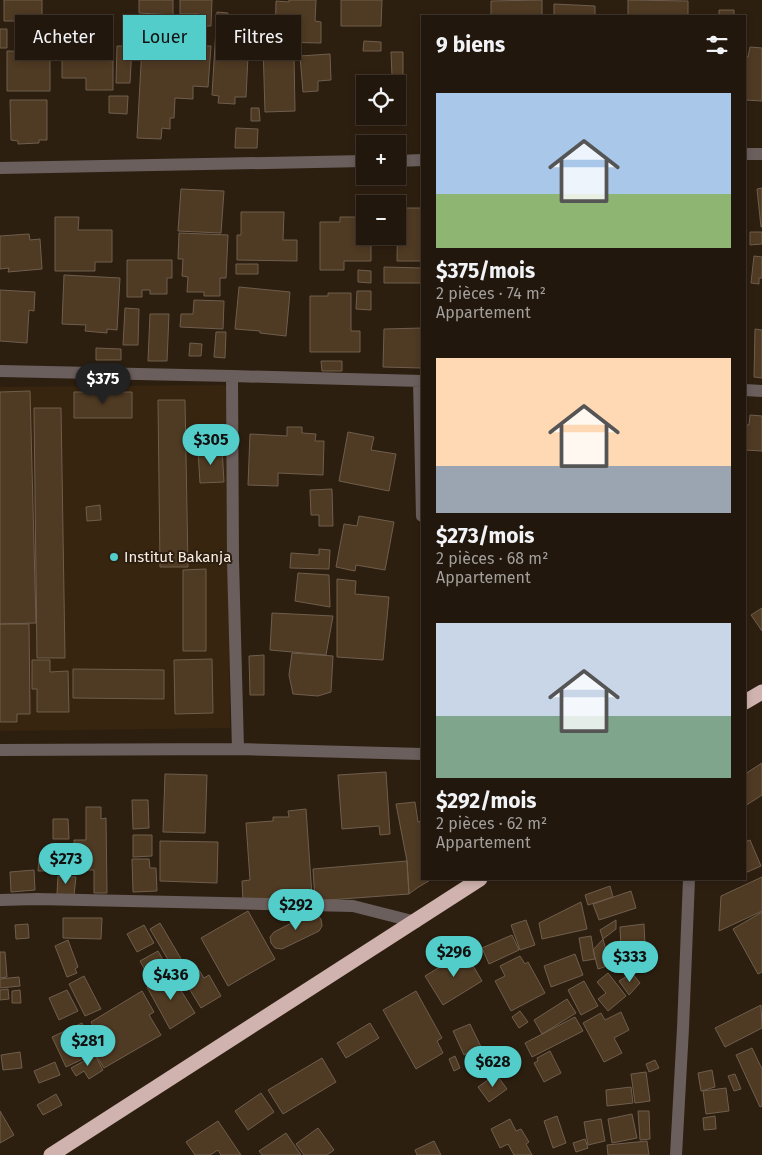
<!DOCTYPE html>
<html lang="fr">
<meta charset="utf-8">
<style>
:root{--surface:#22170c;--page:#2e241a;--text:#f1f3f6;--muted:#a29f9d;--line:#3f362d;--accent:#53cdc9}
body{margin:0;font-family:"Fira Sans",sans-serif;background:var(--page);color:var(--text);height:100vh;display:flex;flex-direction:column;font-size:19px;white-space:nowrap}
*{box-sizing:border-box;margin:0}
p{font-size:16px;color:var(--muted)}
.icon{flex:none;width:28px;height:28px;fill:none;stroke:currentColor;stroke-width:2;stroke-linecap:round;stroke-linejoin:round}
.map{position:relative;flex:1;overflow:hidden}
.details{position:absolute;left:421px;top:15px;width:325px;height:865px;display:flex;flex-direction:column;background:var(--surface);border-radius:0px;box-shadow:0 2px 8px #0003,0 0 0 1px var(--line)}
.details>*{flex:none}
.top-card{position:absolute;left:15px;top:15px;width:331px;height:45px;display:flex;gap:10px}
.buttons{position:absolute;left:356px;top:75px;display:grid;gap:10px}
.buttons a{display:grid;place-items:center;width:50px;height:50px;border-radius:0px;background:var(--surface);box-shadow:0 2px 8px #0003,0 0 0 1px var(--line);font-size:25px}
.price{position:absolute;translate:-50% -42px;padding:0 11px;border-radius:18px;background:var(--accent);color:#111;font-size:16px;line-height:32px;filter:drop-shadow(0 1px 2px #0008)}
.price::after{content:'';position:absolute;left:50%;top:30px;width:15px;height:11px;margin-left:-8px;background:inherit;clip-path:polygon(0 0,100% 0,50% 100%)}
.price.on{background:#222;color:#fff}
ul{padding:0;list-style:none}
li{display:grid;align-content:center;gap:10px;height:265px;padding:0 15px}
li span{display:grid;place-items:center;height:155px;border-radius:0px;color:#555}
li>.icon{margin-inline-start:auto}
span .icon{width:90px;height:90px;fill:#fffc;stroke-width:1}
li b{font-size:21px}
h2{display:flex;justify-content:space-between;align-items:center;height:60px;padding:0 15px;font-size:21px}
.pill{padding:0 18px;border-radius:0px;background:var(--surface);box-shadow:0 2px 8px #0003,0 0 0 1px var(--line);font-size:18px;line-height:45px}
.pill.on{background:var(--accent);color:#111}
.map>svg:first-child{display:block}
.built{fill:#382510}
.building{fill:#4f3a23;stroke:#6f5e4d}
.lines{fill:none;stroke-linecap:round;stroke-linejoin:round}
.street{stroke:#6b5f5d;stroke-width:12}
.highway{stroke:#d0b3ae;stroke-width:15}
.poi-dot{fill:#53cdc9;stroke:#2d1f10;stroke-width:2}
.labels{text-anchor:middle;stroke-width:4;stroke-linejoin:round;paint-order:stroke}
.poi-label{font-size:15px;fill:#f8eee4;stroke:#2d1f10;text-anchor:start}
</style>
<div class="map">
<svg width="762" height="1155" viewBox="0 0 762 1155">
<rect width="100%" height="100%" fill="#2d1f10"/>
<path class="built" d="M226,385L230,728L0,731V387Z"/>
<path class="building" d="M4,0H42V21H4Z
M139,0H173V15L139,13Z
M180,0H212L211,26H199V14H180Z
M289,0H316L315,21L321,22V43L275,42L276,1L289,2Z
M341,0H382L381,26H341Z
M542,0V16H491V1Z
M628,0L688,1V16H628Z
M554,4L595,6V16H554Z
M719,10H734V16H719Z
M217,12L228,13L227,23L247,24V37L249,36L246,97H235V104L218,103L219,96L212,95Z
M102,16L103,40L64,43L62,18Z
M158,21L171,22L170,35H175L174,55L194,56V46H211L208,87L193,86V99L175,98L174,118H170V129L162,128L161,139L137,138L143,28L158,29Z
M0,29H7V48H0Z
M35,34H54V49H35Z
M364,41L381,42V51H363Z
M62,45H113V90H86V78H62Z
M263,45H277V57L294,56L295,111L265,112Z
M117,46H132L130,83H116Z
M750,47L762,48V101L745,100V56L748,57Z
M7,51L50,52V91H7Z
M391,52H403V75L392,76Z
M330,54L331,80L318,81V91L303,92L300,56Z
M109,96H128L127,114L109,113Z
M10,100H47V140H39V143L18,144V141L11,140Z
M251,108H259L260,121H251Z
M236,128L258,129L257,148H235Z
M762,188V227H761L757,189Z
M181,189L224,191L221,233L178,231Z
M398,208H422V261H397Z
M241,212H284L283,240H297V261L237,260V235H241Z
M55,217H79L78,230H112V262H95V271H55Z
M340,217H363V222H365V236H371V261H344V270H320V222H340Z
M750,232H762V244L750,245Z
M179,233L228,235L226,278H220V296H204V292H187L188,277L182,276L183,259H178Z
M29,234L30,240L40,239L42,269L8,272L9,268L0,269V236Z
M754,256L762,257V278H759V284L751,283Z
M127,260H172V278H167V294H150V290H142V297H127Z
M236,264H258V274H236Z
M384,267L422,268V283H384Z
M358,270L371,271V283L358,282Z
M64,275L120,278L117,330L107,329V333L85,331L86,325L62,324Z
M239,287L290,292L286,336L260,333V331L235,329Z
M0,290L35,292L34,311L29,310L27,343L0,341Z
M357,291H371V310L356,309Z
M328,293H351V331H360V352H310V296H328Z
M194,300L224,301L223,329L180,327L181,314H193Z
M125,308L139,309L138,345H123Z
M150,314H169L167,361H148Z
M422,328V368L383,367L384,329Z
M755,329L762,330V378L754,377Z
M216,332H226L225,358L214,357Z
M190,343L202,344L201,356H189Z
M96,348L121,349V360H96Z
M321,361H342V371H322Z
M30,391L36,623L0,624V392Z
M74,392H132V418H74Z
M158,400H185L188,567H160Z
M34,408H61L65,658H37Z
M750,415L762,416V451L745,450V425H749Z
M210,427H222L223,448L211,449Z
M287,427H302V433L316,434L315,441H324L323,475L278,473V486L248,485L250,434L287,436Z
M348,432L374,437L371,450L396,454L389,491L339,481Z
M222,449L224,482L200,483L198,451Z
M332,489L333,526H319V515H311L310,490Z
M100,505L101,520L87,521L86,507Z
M359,516L394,522L385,570L356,565L355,571L336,567L344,524L357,526Z
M319,549L330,550L329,569L290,568L291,553L319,555Z
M206,569V651H183V570Z
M298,573L329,575L330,607L295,601Z
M337,579L356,581L355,594L389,597L383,660L337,657Z
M762,608V631L751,615Z
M272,613L333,616L326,655L270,650Z
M0,624H29L30,714H17V722H0Z
M292,653L333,656L331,692L318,696L293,694L289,675Z
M264,655V695H250L249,656Z
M212,659L213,713L175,714L174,660Z
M32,660H50V672L68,671L69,712H37V689H32Z
M73,669L164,670V699L73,698Z
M762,763V795L745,806V774Z
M386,772L390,834L380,835L379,826L342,829L338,775Z
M165,774L207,775L205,833L163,832Z
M132,800H148L149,828L133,829Z
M415,802L418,822L422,821V879H432L417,888L409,894L407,861L396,804Z
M86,807H101V819L106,818L107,893H94V870H86V856H74V840H86Z
M306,809L312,896L243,901L242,881L250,880L246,823L273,821V817H289L288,811Z
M53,819H68L69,839H53Z
M133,835H152V856L133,857Z
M750,840L761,866L745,873V842Z
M160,841L218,842L217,883L160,881Z
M39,858H56L55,871H38Z
M132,859H149L150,868H156L157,891L133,892Z
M407,861L409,894L315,901L313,869Z
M34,870L35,890L11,892L10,872Z
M58,876L76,877L74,895L57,894Z
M762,877V911L719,931L721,896Z
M610,886L613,897L588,905L585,895Z
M631,891L636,908L599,920L593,904Z
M581,902L587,929L542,939L539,923Z
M248,911L275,959L228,986L201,938Z
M762,912V972L758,974L733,929Z
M311,913L317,915L321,919L322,926L319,931L282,949L275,948L271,943L270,937L274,932Z
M63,918H102L101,939L63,938Z
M526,920L535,945L520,950L511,925Z
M616,920V929L603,939L600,930Z
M160,923L187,969L177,975L150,929Z
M28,924L29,938L16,939L15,925Z
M644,924L646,967L622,968L620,927Z
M144,925L154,943L137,952L127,934Z
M512,935L519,950L489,964L482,948Z
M591,936L595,959L583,961L579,938Z
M603,939L610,965L598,969L593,950Z
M68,940L78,967L75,969L77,973L67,977L55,946Z
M158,951L167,967L149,977L140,961Z
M0,952H5L7,977L0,978Z
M465,952L482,981L443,1005L425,976Z
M575,954L583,975L551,987L544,966Z
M520,956L525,964L528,962L545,993L511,1011L495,981L505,976L500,966Z
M199,970L204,978L209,975L221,996L201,1008L184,980Z
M170,973L195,1013L170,1029L147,987Z
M608,973L626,996L608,1011L598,999L606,993L597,982Z
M632,973L640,983L629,995L619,981Z
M84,976L101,1009L85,1016L69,984Z
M19,977L20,986L0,988V979Z
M584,981L598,1006L581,1015L568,990Z
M8,989L9,999L0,1000V990Z
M20,990L21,1003H12V991Z
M67,990L78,1011L59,1020L49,998Z
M142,991L154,1012L149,1015L161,1035L104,1068L94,1052L104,1046L91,1022Z
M416,991L442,1038L437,1041L443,1053L416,1069L383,1010Z
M567,999L576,1013L542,1034L534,1020Z
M761,1005L762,1028L725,1047L715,1028Z
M520,1011L528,1022L519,1028L512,1017Z
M621,1012L629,1030L614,1038L622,1053L604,1062L583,1023L601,1013L605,1020Z
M575,1017L583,1031L532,1057L525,1043Z
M82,1023L92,1044L81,1049L85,1058L66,1067L52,1037Z
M370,1023L379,1038L346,1058L337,1043Z
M470,1024L481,1047L464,1055L453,1031Z
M752,1048L762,1069V1106L760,1107L736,1055Z
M550,1051L561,1073L544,1082L534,1063L538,1061L537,1058Z
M20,1052L22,1068L3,1070L1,1055Z
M477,1054L481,1061L470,1065L467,1058Z
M95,1055L103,1070L89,1079L84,1071L76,1076L71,1068Z
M455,1056L460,1068L454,1071L449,1059Z
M322,1058L336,1082L283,1114L268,1090Z
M655,1060L659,1068L649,1072L646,1064Z
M55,1062L60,1075L39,1083L34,1071Z
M712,1070L715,1087L701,1091L698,1073Z
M646,1072L650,1101L635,1103L631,1074Z
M496,1074L507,1089L489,1102L478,1087Z
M735,1074L741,1089L734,1091L728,1076Z
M631,1087L633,1103L607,1106L606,1090Z
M726,1088L729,1111L706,1114L703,1091Z
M261,1093L274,1112L248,1130L235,1111Z
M56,1094L62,1105L43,1115L37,1105Z
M0,1111L14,1135L0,1143Z
M638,1111H649L650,1139L640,1140Z
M632,1114L637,1138L612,1143L608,1119Z
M557,1116L566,1143L553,1148L544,1121Z
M715,1116L716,1129L704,1130L703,1118Z
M510,1119L516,1131L521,1129L529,1142L526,1144L532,1155H514L508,1144L500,1148L491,1129Z
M601,1119L605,1141L588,1145L584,1122Z
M218,1121L241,1155H221L218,1150L210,1155H195L186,1142Z
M318,1128L334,1150L327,1155H304L296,1144Z
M286,1133L301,1155H262L259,1151Z
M585,1139L588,1148L576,1152L573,1143Z
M434,1141L441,1155H417L415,1150Z
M647,1141L649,1155H608L607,1145Z"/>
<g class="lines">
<path class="street" d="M745,154H762
M398,161L422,160
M0,168L365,161
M0,371L232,376L422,381
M232,376L233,561L238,749
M419,381L422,516
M745,390L762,391
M0,750L238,749L422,754
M0,900L37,899L353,906L416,922
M676,1155L683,1028L689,879"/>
<path class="highway" d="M745,702L762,692
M51,1155L480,879"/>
</g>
<circle class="poi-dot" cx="114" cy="557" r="5"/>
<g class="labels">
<g class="poi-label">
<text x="124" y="562">Institut Bakanja</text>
</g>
</g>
</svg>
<div class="buttons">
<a><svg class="icon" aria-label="locate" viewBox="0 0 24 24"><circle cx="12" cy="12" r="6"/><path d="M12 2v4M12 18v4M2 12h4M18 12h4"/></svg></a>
<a>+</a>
<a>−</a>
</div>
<b class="price on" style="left:103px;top:405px">$375</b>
<b class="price" style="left:211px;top:466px">$305</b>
<b class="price" style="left:66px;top:885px">$273</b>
<b class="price" style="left:296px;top:931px">$292</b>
<b class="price" style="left:454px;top:978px">$296</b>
<b class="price" style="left:630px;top:983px">$333</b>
<b class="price" style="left:171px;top:1001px">$436</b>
<b class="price" style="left:88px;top:1067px">$281</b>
<b class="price" style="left:493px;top:1088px">$628</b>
<div class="top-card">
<a class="pill">Acheter</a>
<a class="pill on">Louer</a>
<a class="pill">Filtres</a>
</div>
<section class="details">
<h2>9 biens<svg class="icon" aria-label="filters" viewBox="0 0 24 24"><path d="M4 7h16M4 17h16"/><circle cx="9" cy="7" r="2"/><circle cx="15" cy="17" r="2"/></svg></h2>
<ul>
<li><span style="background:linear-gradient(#a9c7e8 65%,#8fb573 0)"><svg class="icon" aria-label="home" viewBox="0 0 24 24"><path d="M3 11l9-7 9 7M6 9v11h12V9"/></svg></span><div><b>$375/mois</b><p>2 pièces · 74 m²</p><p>Appartement</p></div></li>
<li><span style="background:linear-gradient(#ffd9b3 70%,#9aa5b1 0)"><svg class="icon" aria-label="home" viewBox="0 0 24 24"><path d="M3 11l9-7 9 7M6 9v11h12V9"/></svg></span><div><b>$273/mois</b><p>2 pièces · 68 m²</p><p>Appartement</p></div></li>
<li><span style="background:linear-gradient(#c9d6e8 60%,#7fa58c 0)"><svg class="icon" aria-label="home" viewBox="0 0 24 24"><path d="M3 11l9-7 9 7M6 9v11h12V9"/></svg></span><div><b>$292/mois</b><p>2 pièces · 62 m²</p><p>Appartement</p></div></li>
</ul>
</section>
</div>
